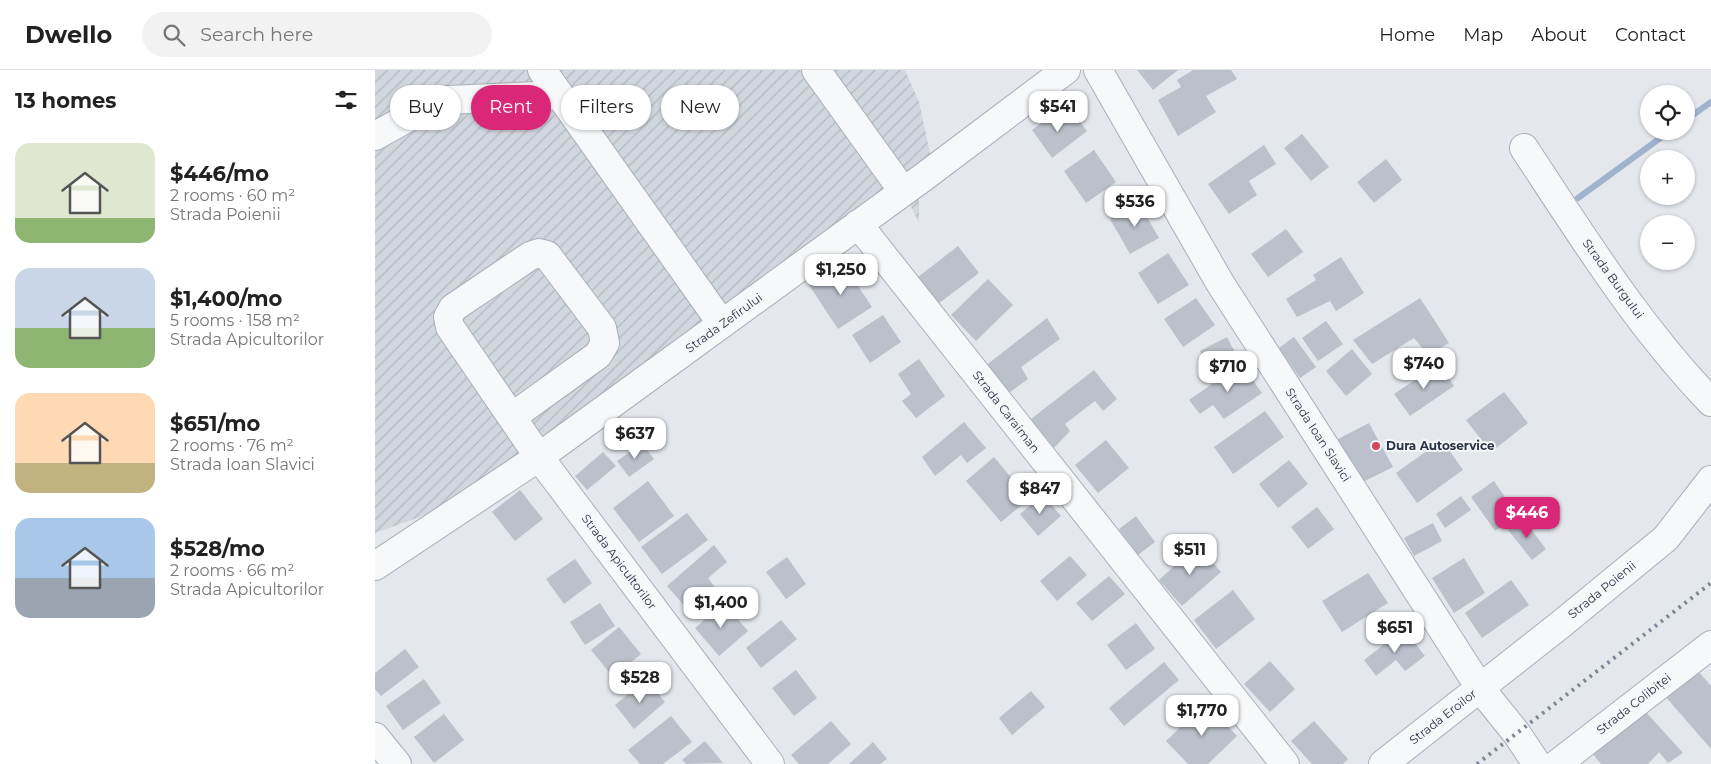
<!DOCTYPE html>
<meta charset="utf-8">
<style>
:root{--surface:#fff;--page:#f2f2f2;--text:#222;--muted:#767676;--line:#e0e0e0;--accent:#db2777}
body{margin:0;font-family:Montserrat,sans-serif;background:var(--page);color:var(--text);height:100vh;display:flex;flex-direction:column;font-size:19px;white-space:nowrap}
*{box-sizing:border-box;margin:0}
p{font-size:16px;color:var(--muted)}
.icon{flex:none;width:28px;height:28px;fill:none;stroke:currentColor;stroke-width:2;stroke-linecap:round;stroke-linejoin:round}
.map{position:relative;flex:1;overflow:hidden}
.sheet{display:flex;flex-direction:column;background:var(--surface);width:375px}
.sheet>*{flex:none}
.top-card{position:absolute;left:15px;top:15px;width:475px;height:45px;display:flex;gap:10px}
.fabs{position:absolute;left:1265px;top:15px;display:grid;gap:10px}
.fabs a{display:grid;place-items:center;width:55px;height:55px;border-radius:50%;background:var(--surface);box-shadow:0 1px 4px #0004;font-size:25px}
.price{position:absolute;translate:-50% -42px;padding:0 11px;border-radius:10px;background:#fff;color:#222;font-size:16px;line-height:32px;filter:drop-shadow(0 1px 2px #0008)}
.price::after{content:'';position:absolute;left:50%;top:30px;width:15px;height:11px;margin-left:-8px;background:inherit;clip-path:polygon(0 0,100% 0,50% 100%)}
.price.on{background:var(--accent);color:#fff}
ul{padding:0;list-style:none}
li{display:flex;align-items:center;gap:15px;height:125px;padding:0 15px}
li span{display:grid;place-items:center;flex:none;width:140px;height:100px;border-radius:15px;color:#555}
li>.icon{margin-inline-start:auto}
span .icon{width:60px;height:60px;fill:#fffc;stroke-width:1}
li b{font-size:21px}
h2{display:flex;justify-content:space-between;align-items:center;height:60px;padding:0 15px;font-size:21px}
.chip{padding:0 18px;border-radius:22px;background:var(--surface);box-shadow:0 1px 4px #0004;font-size:18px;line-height:45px}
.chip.on{background:var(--accent);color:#fff}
header{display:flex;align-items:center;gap:30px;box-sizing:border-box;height:70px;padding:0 25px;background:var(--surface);border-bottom:1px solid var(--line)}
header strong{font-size:24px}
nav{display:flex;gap:28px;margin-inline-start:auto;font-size:18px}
.search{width:350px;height:45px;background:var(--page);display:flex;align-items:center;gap:12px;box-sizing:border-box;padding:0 18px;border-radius:28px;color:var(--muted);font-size:19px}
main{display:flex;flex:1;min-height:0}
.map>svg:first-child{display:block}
.industrial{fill:url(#industrial-furrows)}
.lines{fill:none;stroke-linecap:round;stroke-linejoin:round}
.stream{stroke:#9fb4cc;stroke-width:6}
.building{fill:#bbc0ca}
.minor-casing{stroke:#a9aeb7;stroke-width:30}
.minor{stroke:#f7f8fa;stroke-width:28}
.rail{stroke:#7d8696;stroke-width:4;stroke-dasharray:2.5 5;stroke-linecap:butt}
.poi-dot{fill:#d1495b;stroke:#f4f6f9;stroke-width:2}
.labels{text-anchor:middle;stroke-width:4;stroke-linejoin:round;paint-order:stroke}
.street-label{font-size:12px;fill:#2b3445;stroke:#f4f6f9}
.poi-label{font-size:12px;font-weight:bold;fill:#2b3445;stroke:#f4f6f9;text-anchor:start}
</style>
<header>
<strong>Dwello</strong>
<div class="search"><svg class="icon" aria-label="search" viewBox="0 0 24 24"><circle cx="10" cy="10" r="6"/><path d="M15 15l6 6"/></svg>Search here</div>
<nav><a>Home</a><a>Map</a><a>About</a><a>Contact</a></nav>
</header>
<main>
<section class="sheet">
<h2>13 homes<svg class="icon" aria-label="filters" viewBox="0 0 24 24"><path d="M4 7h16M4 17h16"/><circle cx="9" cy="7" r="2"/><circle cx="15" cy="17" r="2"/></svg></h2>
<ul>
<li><span style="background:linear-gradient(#dfe7d0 75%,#8fb573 0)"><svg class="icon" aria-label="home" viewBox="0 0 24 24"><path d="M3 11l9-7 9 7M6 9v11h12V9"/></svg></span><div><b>$446/mo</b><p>2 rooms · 60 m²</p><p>Strada Poienii</p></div></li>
<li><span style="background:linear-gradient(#c9d6e8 60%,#8fb573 0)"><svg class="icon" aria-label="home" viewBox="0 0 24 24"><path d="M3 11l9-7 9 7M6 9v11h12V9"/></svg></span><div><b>$1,400/mo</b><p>5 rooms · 158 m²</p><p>Strada Apicultorilor</p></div></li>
<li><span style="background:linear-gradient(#ffd9b3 70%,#c2b280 0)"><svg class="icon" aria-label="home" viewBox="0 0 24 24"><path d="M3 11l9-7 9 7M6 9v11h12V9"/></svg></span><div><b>$651/mo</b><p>2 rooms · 76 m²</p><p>Strada Ioan Slavici</p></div></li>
<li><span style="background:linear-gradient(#a9c7e8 60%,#9aa5b1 0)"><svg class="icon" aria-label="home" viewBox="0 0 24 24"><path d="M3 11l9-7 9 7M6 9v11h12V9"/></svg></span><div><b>$528/mo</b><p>2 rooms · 66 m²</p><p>Strada Apicultorilor</p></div></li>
</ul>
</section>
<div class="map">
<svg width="1336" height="694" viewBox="0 0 1336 694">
<defs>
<pattern id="industrial-furrows" width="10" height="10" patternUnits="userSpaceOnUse" patternTransform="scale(1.25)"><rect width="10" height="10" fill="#d2d6de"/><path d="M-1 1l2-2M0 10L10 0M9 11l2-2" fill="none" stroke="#b4b8c0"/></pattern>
</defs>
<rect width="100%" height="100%" fill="#e4e7ec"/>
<path class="industrial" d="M0,0H530L544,32L555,83L544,129V153L529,122L87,432L0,463Z"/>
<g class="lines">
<path class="stream" d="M1311,50L1336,32
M1203,128L1295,61"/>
</g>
<path class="building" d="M762,0H803L778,20Z
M818,0H856L862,9L831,26L841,42L803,66L783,30L806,17L802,10Z
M684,40L696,52L702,48L712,61L677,88L657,60Z
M927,64L954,97L936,111L909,78Z
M889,75L901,94L874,111L882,125L854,144L833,114Z
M719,80L741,112L711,133L689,101Z
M1011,89L1027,110L999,133L982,112Z
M764,133L784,168L755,184L735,149Z
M911,159L928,182L893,207L876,184Z
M583,176L604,203L563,234L543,207Z
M793,183L814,215L783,234L763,203Z
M966,187L989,223L961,241L955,231L922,247L911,229L941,210L938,205Z
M468,193L497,237L463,259L434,215Z
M613,209L638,235L601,271L576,245Z
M821,228L840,255L808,277L789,249Z
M1045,228L1074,273L1053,285L1039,268L997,294L978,270Z
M508,245L526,272L495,293L477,265Z
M672,248L685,269L646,297L653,309L631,325L610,296Z
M951,251L968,274L943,291L927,268Z
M852,267L864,290L837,304L825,281Z
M919,267L941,297L925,308L904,278Z
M977,279L997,304L971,326L951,301Z
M544,289L570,326L541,348L527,331L536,324L523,304Z
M866,294L887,323L849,349L838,335L825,344L814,330Z
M1064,294L1079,316L1035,346L1019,324Z
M719,300L742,329L728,341L720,331L690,354L695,361L679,378L656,349Z
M1129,322L1153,353L1116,382L1091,350Z
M890,341L909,367L858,404L839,377Z
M589,352L611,378L592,393L586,385L560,406L547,387Z
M994,353L1018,397L986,413L963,369Z
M731,370L754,398L723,423L700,395Z
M1067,370L1088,400L1042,433L1021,403Z
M267,373L279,389L254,407L242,391Z
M228,382L241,396L212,420L200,406Z
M619,387L654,429L626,452L591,411Z
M914,390L933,414L903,438L884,414Z
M273,411L299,446L264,472L238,438Z
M1119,411L1143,446L1120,461L1096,427Z
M145,420L168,449L140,471L117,442Z
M668,425L686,446L663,466L645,444Z
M1086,426L1096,440L1070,458L1061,444Z
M942,437L959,459L933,479L916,457Z
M312,443L333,470L287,504L266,477Z
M761,446L780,472L763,485L744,459Z
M1148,449L1171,479L1157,490L1133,460Z
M1058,453L1067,471L1039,486L1029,468Z
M339,475L352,492L333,508L341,519L313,540L292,516Z
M822,475L846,502L807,536L784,510Z
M695,486L712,505L682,531L665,511Z
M412,487L431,514L411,529L391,502Z
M1089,488L1110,523L1079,543L1057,508Z
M200,489L217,513L189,534L171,509Z
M993,503L1013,533L967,562L947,531Z
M734,506L750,524L717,551L701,533Z
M1136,510L1154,535L1107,568L1090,543Z
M858,520L880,549L841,579L819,550Z
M225,533L240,556L210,575L195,552Z
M349,533L373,561L344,586L320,558Z
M406,550L422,569L386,598L371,578Z
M761,553L780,579L751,600L732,575Z
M244,557L266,584L238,607L216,580Z
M1029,559L1050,586L1030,601L1021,590L1001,606L989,590Z
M30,579L44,597L6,626L0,619V603Z
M895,591L920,619L895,642L869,614Z
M789,592L804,610L749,656L734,638Z
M421,600L442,628L419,646L397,618Z
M1323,601L1336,616V679L1290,626Z
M49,609L66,633L28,660L11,636Z
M271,609L290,632L259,659L240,635Z
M656,621L670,637L637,665L624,648Z
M831,633L862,666L833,694H813L791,671Z
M1270,641L1308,683L1293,693L1284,682L1273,694H1226L1217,683Z
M69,644L89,670L59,693L39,667Z
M296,646L317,672L288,694H265L253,680Z
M456,651L476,674L453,694H424L416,685Z
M939,651L973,689L968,694H937L916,671Z
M330,671L348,693L311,694L307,690Z
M498,672L512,689L505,694H474Z"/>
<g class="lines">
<g class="minor-casing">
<path id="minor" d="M167,0L347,254
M441,0L528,121
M723,0L845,213L1105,618L1142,664L1162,694
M0,66L54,36L73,30L185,25
M1149,78C1207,166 1263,256 1336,332
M483,154L910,694
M137,347L223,285L230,273L227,258L172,185L164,183L155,186L78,238L73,247L75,257L164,387L395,694
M0,496L164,387L550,106L691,0
M0,667L22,694
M1008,694L1185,555L1291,468L1336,410
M1182,694L1336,575"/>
</g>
<use href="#minor" class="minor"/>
<path class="rail" d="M1102,694L1336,513"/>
</g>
<circle class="poi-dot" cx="1001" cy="376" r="5"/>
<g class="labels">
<g class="street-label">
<text transform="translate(1238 209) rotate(54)" y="4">Strada Burgului</text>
<text transform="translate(349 253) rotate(-36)" y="4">Strada Zefirului</text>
<text transform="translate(631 342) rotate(52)" y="4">Strada Caraiman</text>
<text transform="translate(943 365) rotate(57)" y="4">Strada Ioan Slavici</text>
<text transform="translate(244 492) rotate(53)" y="4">Strada Apicultorilor</text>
<text transform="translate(1227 520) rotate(-39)" y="4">Strada Poienii</text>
<text transform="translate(1259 634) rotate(-38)" y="4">Strada Colibiței</text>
<text transform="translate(1068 647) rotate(-38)" y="4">Strada Eroilor</text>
</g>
<g class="poi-label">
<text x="1011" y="380">Dura Autoservice</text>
</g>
</g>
</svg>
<div class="fabs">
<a><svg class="icon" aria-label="locate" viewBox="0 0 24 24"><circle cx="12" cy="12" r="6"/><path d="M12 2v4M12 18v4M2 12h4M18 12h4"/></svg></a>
<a>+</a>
<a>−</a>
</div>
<b class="price" style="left:683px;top:63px">$541</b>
<b class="price" style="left:760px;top:158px">$536</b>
<b class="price" style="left:466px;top:226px">$1,250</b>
<b class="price" style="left:1049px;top:320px">$740</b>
<b class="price" style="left:853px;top:323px">$710</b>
<b class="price" style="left:260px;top:390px">$637</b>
<b class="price" style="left:665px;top:445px">$847</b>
<b class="price on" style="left:1152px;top:469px">$446</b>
<b class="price" style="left:815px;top:506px">$511</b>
<b class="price" style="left:346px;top:559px">$1,400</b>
<b class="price" style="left:1020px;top:584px">$651</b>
<b class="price" style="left:265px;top:634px">$528</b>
<b class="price" style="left:827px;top:667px">$1,770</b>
<div class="top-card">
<a class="chip">Buy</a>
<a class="chip on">Rent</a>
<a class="chip">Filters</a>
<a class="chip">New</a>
</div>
</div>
</main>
